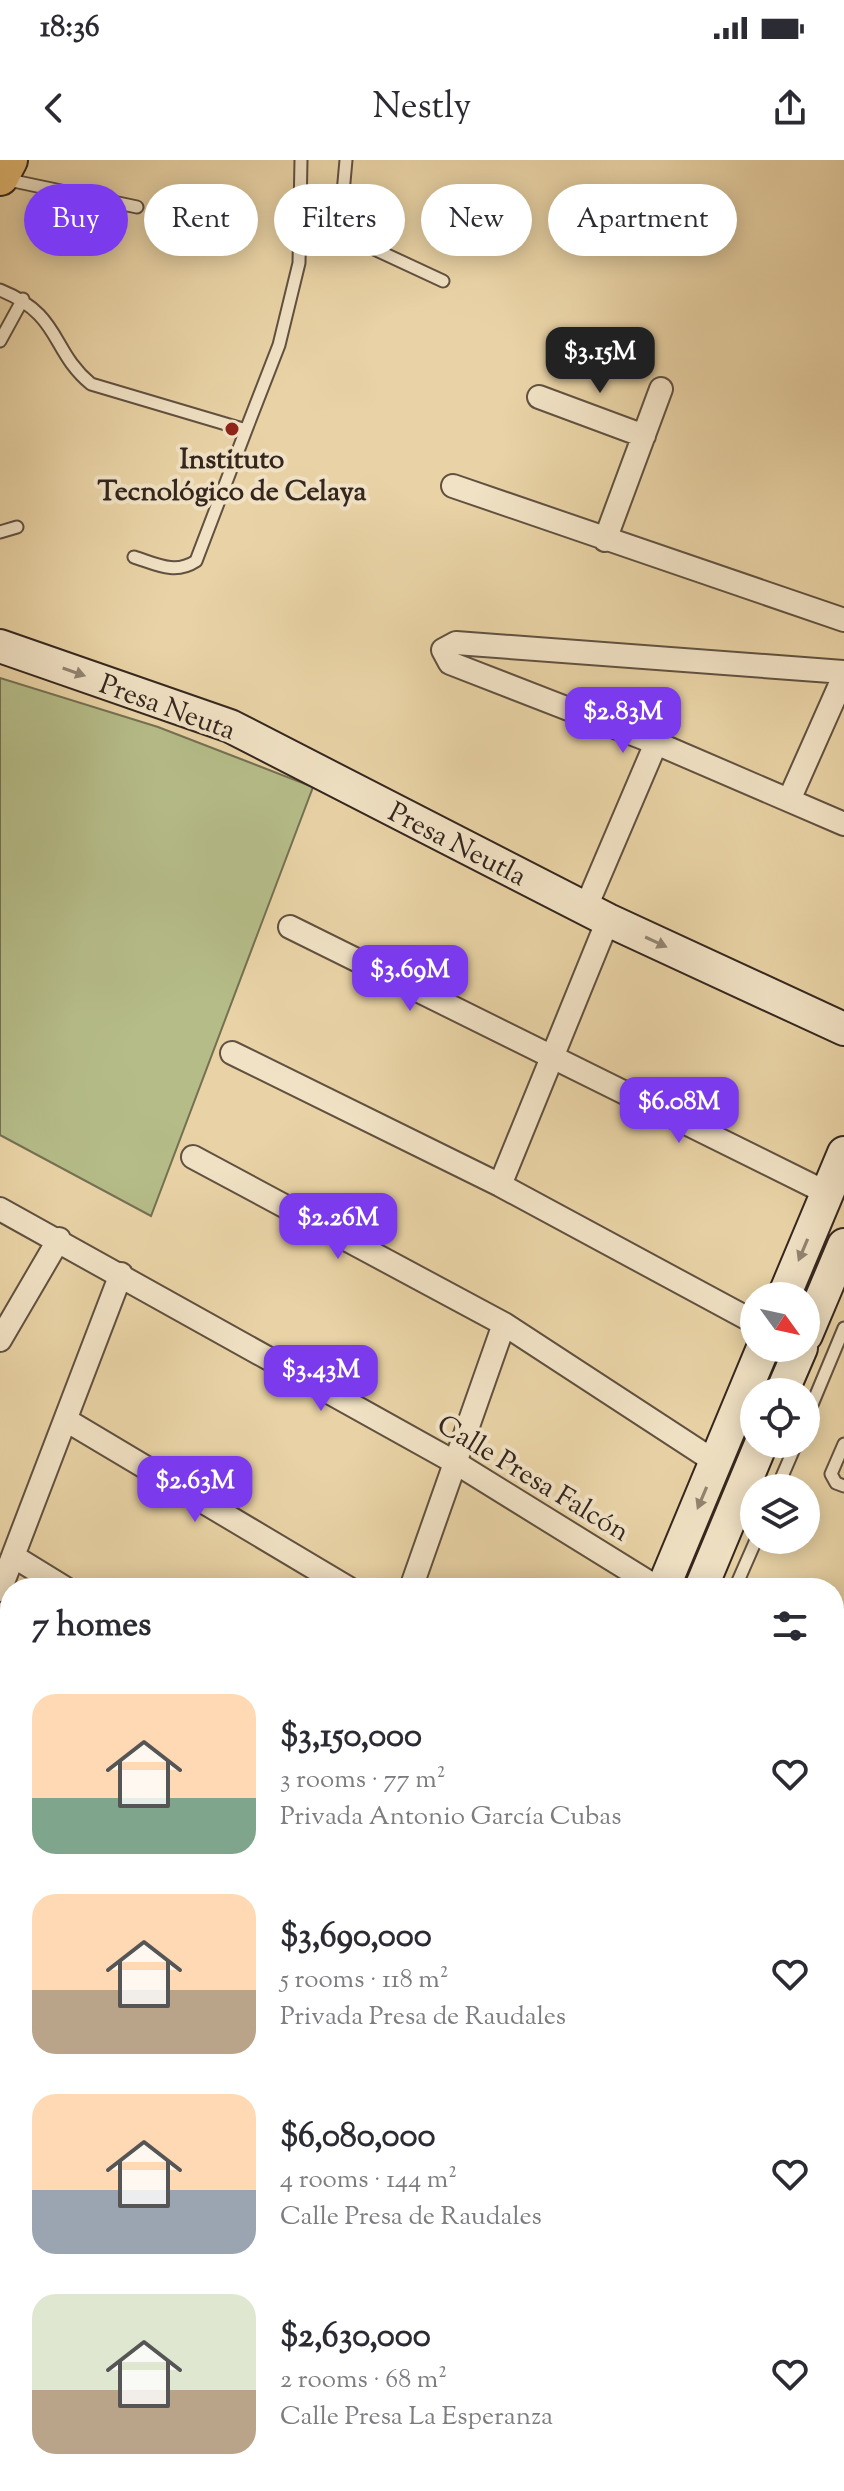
<!DOCTYPE html>
<meta charset="utf-8">
<style>
:root{--surface:#fff;--page:#f2f2f3;--text:#2b2b33;--muted:#7c7c81;--accent:#7c3aed}
body{margin:0;font-family:"Sorts Mill Goudy",serif;background:var(--page);color:var(--text);height:100vh;display:flex;flex-direction:column;font-size:30px;white-space:nowrap}
*{box-sizing:border-box;margin:0}
p{font-size:26px;color:var(--muted)}
.icon{flex:none;width:44px;height:44px;fill:none;stroke:currentColor;stroke-width:2;stroke-linecap:round;stroke-linejoin:round}
.map{position:relative;flex:1;overflow:hidden}
.drawer{position:absolute;left:0px;top:1418px;width:844px;height:914px;display:flex;flex-direction:column;background:var(--surface);border-radius:32px 32px 0 0;box-shadow:0 4px 20px #0003}
.drawer>*{flex:none}
.guide{position:absolute;left:24px;top:24px;width:796px;height:72px;display:flex;gap:16px}
.needle{width:52px;rotate:123deg}
.tools{position:absolute;left:740px;top:1122px;display:grid;gap:16px}
.tools a{display:grid;place-items:center;width:80px;height:80px;border-radius:50%;background:var(--surface);box-shadow:0 4px 20px #0003;font-size:40px}
.price{position:absolute;translate:-50% -68px;padding:0 18px;border-radius:16px;background:var(--accent);color:#fff;font-size:26px;line-height:52px;filter:drop-shadow(0 2px 4px #0008)}
.price::after{content:'';position:absolute;left:50%;top:48px;width:24px;height:18px;margin-left:-12px;background:inherit;clip-path:polygon(0 0,100% 0,50% 100%)}
.price.selected{background:#222;color:#fff}
ul{padding:0;list-style:none}
li{display:flex;align-items:center;gap:24px;height:200px;padding:0 32px}
li span{display:grid;place-items:center;flex:none;width:224px;height:160px;border-radius:24px;color:#555}
li>.icon{margin-inline-start:auto}
span .icon{width:96px;height:96px;fill:#fffc;stroke-width:1}
li b{font-size:34px}
h2{display:flex;justify-content:space-between;align-items:center;height:96px;padding:0 32px;font-size:34px}
.pill{padding:0 28px;border-radius:36px;background:var(--surface);box-shadow:0 4px 20px #0003;font-size:28px;line-height:72px}
.pill.selected{background:var(--accent);color:#fff}
.status{display:flex;justify-content:space-between;align-items:center;height:56px;padding:0 40px;background:var(--surface);direction:ltr}
.status svg{height:22px;fill:currentColor}
header{display:flex;justify-content:space-between;align-items:center;height:104px;padding:0 32px;background:var(--surface);font-size:36px;font-weight:600}
.map>svg:first-child{display:block}
.green{fill:#b5bc88;stroke:#747153;stroke-width:2}
.lines{fill:none;stroke-linecap:round;stroke-linejoin:round}
.lane-casing{stroke:#615140;stroke-width:15}
.street-casing{stroke:#615140;stroke-width:26}
.secondary-casing{stroke:#34261e;stroke-width:36}
.primary-casing{stroke:#34261e;stroke-width:40}
.lane{stroke:#f1e2c5;stroke-width:11}
.street{stroke:#f1e2c5;stroke-width:22}
.secondary{stroke:#f1e2c5;stroke-width:32}
.primary{stroke:#e4ba73;stroke-width:36}
.oneway{fill:#928472}
.poi-dot{fill:#8f2418;stroke:#f1e2c5;stroke-width:3}
.labels{text-anchor:middle;stroke-width:8;stroke-linejoin:round;paint-order:stroke}
.poi-label{font-size:28px;font-weight:bold;fill:#34261e;stroke:#f1e2c5}
.street-label{font-size:28px;fill:#34261e;stroke:#f1e2c5}
</style>
<div class="status"><b>18:36</b><svg viewBox="0 0 49 12"><path d="M0 12V9h3v3zM5 12V6h3v6zM10 12V3h3v9zM15 12V0h3v12zM26 1h20v11H26zM47 4h2v5h-2z"/></svg></div>
<header><svg class="icon" aria-label="back" viewBox="0 0 24 24"><path d="M15 5l-7 7 7 7"/></svg>Nestly<svg class="icon" aria-label="share" viewBox="0 0 24 24"><path d="M12 15V3M7 8l5-5 5 5M5 13v7h14v-7"/></svg></header>
<div class="map">
<svg width="844" height="2331" viewBox="0 0 844 2331">
<rect width="100%" height="100%" fill="#e9d3a6"/>
<filter id="stains"><feTurbulence type="fractalNoise" baseFrequency=".0025" numOctaves="4"/><feColorMatrix values="0 0 0 0 .2 0 0 0 0 .09 0 0 0 0 .02 0 0 0 .5 -.17"/></filter>
<radialGradient id="worn" r=".72"><stop offset=".6" stop-color="#630" stop-opacity="0"/><stop offset="1" stop-color="#630" stop-opacity=".3"/></radialGradient>
<path class="green" d="M0,518L158,567L313,627L151,1056L0,975Z
M844,1707V1890L834,1884V1726Z
M834,1958H844V2266L834,2261Z"/>
<g class="lines">
<g class="lane-casing">
<path id="lane" d="M346,0L340,66L344,75L443,121
M4,19L137,47
M0,130C62,155 50,190 91,224L246,270L279,185L299,103L301,0
M0,181L23,139
M0,372L17,367
M134,397C156,404 175,415 196,401L246,270
M806,1259L844,1168
M844,1284L831,1314L836,1323L844,1326
M777,1328L796,1284
M735,1428L756,1380
M834,1552L844,1559"/>
</g>
<g class="street-casing">
<path id="street" d="M539,237L644,276
M453,326L844,460
M605,380L661,229
M844,512L456,483L443,490L450,503L656,583L844,664
M789,640L844,516
M586,747L656,583
M290,767L827,1033
M232,893L500,1025L754,1162
M193,997L504,1164L717,1303
M500,1025L608,760
M0,1049L456,1303L658,1428
M0,1180L59,1079
M66,1260L348,1428
M13,1396L65,1428
M411,1428L504,1164
M0,1430L121,1114
M0,1559L10,1564
M0,1717L10,1723
M0,1857L10,1864
M0,2247L10,2232
M507,2322L523,2331
M141,2331L147,2322"/>
</g>
<g class="secondary-casing">
<path id="secondary" d="M0,486L230,566L608,760L844,869
M784,1136L844,993
M806,1175L844,1085
M782,1232L801,1188
M663,1428L763,1188
M701,1428L761,1284
M757,2322L773,2331
M831,2322L844,2329
M294,2331L298,2322
M327,2331L331,2322"/>
</g>
<g class="primary-casing">
<path id="primary" d="M0,17L9,0"/>
</g>
<use href="#lane" class="lane"/>
<use href="#street" class="street"/>
<use href="#secondary" class="secondary"/>
<use href="#primary" class="primary"/>
</g>
<defs><path id="oneway-solid" d="M-6-.8H1V-3.2L6.5 0L1 3.2V.8H-6Z" transform="scale(2)"/></defs>
<g class="oneway">
<use href="#oneway-solid" transform="translate(74 512) rotate(19)"/>
<use href="#oneway-solid" transform="translate(656 782) rotate(25)"/>
<use href="#oneway-solid" transform="translate(803 1090) rotate(113)"/>
<use href="#oneway-solid" transform="translate(702 1338) rotate(113)"/>
</g>
<circle class="poi-dot" cx="232" cy="269" r="8"/>
<g class="labels">
<g class="poi-label">
<text x="232" y="308">Instituto<tspan x="232" dy="32">Tecnológico de Celaya</tspan></text>
</g>
<g class="street-label">
<text transform="translate(168 546) rotate(20)" y="10">Presa Neuta</text>
<text transform="translate(458 683) rotate(27)" y="10">Presa Neutla</text>
<text transform="translate(534 1317) rotate(31)" y="10">Calle Presa Falcón</text>
</g>
</g>
<rect width="100%" height="100%" filter="url(#stains)"/>
<rect width="100%" height="100%" fill="url(#worn)"/>
</svg>
<div class="tools">
<a><svg class="needle" viewBox="-14 -14 28 28"><path d="M0-13l5 13h-10z" fill="#e53935"/><path d="M0 13l5-13h-10z" fill="#7c7c81"/></svg></a>
<a><svg class="icon" aria-label="locate" viewBox="0 0 24 24"><circle cx="12" cy="12" r="6"/><path d="M12 2v4M12 18v4M2 12h4M18 12h4"/></svg></a>
<a><svg class="icon" aria-label="layers" viewBox="0 0 24 24"><path d="M12 4l9 5-9 5-9-5zM3 14l9 5 9-5"/></svg></a>
</div>
<b class="price selected" style="left:600px;top:235px">$3.15M</b>
<b class="price" style="left:623px;top:595px">$2.83M</b>
<b class="price" style="left:410px;top:853px">$3.69M</b>
<b class="price" style="left:679px;top:985px">$6.08M</b>
<b class="price" style="left:338px;top:1101px">$2.26M</b>
<b class="price" style="left:321px;top:1253px">$3.43M</b>
<b class="price" style="left:195px;top:1364px">$2.63M</b>
<div class="guide">
<a class="pill selected">Buy</a>
<a class="pill">Rent</a>
<a class="pill">Filters</a>
<a class="pill">New</a>
<a class="pill">Apartment</a>
</div>
<section class="drawer">
<h2>7 homes<svg class="icon" aria-label="filters" viewBox="0 0 24 24"><path d="M4 7h16M4 17h16"/><circle cx="9" cy="7" r="2"/><circle cx="15" cy="17" r="2"/></svg></h2>
<ul>
<li><span style="background:linear-gradient(#ffd9b3 65%,#7fa58c 0)"><svg class="icon" aria-label="home" viewBox="0 0 24 24"><path d="M3 11l9-7 9 7M6 9v11h12V9"/></svg></span><div><b>$3,150,000</b><p>3 rooms · 77 m²</p><p>Privada Antonio García Cubas</p></div><svg class="icon" aria-label="heart" viewBox="0 0 24 24"><path d="M12 20l-8-8c-3-5 5-10 8-4 3-6 11-1 8 4z"/></svg></li>
<li><span style="background:linear-gradient(#ffd9b3 60%,#b9a48a 0)"><svg class="icon" aria-label="home" viewBox="0 0 24 24"><path d="M3 11l9-7 9 7M6 9v11h12V9"/></svg></span><div><b>$3,690,000</b><p>5 rooms · 118 m²</p><p>Privada Presa de Raudales</p></div><svg class="icon" aria-label="heart" viewBox="0 0 24 24"><path d="M12 20l-8-8c-3-5 5-10 8-4 3-6 11-1 8 4z"/></svg></li>
<li><span style="background:linear-gradient(#ffd9b3 60%,#9aa5b1 0)"><svg class="icon" aria-label="home" viewBox="0 0 24 24"><path d="M3 11l9-7 9 7M6 9v11h12V9"/></svg></span><div><b>$6,080,000</b><p>4 rooms · 144 m²</p><p>Calle Presa de Raudales</p></div><svg class="icon" aria-label="heart" viewBox="0 0 24 24"><path d="M12 20l-8-8c-3-5 5-10 8-4 3-6 11-1 8 4z"/></svg></li>
<li><span style="background:linear-gradient(#dfe7d0 60%,#b9a48a 0)"><svg class="icon" aria-label="home" viewBox="0 0 24 24"><path d="M3 11l9-7 9 7M6 9v11h12V9"/></svg></span><div><b>$2,630,000</b><p>2 rooms · 68 m²</p><p>Calle Presa La Esperanza</p></div><svg class="icon" aria-label="heart" viewBox="0 0 24 24"><path d="M12 20l-8-8c-3-5 5-10 8-4 3-6 11-1 8 4z"/></svg></li>
</ul>
</section>
</div>
